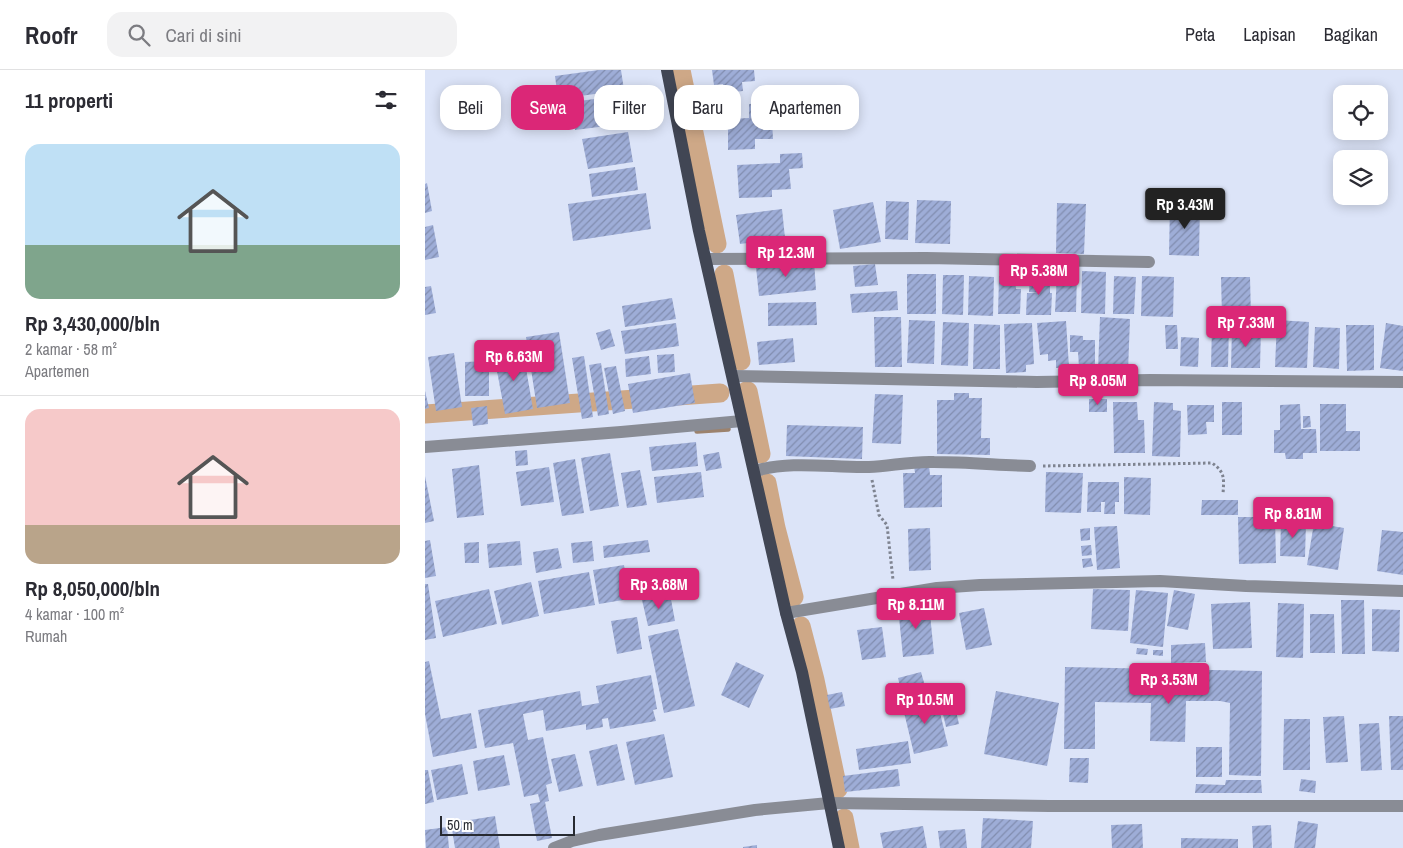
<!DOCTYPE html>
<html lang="id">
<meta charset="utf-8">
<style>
:root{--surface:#fff;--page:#f2f2f3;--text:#2b2b33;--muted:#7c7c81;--line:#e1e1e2;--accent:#db2777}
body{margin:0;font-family:"Archivo Narrow",sans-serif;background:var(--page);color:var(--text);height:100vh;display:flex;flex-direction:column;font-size:19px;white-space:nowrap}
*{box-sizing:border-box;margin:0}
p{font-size:16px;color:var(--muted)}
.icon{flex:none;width:28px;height:28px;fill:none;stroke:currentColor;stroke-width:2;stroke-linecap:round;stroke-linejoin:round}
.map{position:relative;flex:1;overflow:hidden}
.sheet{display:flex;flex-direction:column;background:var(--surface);width:425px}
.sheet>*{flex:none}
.guide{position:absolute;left:15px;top:15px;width:475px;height:45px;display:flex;gap:10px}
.buttons{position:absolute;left:908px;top:15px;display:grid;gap:10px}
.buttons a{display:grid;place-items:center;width:55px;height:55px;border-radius:10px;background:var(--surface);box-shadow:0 2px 12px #0003;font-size:25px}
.scale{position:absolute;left:15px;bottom:12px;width:135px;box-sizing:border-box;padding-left:5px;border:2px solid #272a31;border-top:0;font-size:14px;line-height:18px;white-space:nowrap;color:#272a31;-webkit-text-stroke:4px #fff;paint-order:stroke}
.price{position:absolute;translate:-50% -42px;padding:0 11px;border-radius:5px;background:var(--accent);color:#fff;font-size:16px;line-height:32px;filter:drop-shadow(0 1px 2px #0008)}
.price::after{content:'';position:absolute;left:50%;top:30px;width:15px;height:11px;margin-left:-8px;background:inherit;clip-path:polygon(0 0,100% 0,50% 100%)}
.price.selected{background:#222;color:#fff}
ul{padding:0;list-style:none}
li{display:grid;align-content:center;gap:10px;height:265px;padding:0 25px}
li+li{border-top:1px solid var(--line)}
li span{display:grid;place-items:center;height:155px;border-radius:15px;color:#555}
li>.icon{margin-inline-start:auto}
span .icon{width:90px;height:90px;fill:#fffc;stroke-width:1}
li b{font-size:21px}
h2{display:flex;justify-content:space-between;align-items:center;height:60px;padding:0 25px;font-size:21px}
.tag{padding:0 18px;border-radius:15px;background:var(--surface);box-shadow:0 2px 12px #0003;font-size:18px;line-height:45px}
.tag.selected{background:var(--accent);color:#fff}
header{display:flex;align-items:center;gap:30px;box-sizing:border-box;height:70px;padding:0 25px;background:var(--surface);border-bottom:1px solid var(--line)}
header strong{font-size:24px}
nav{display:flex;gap:28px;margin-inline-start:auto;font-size:18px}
.search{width:350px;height:45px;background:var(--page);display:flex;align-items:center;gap:12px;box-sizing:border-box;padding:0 18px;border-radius:15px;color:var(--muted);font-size:19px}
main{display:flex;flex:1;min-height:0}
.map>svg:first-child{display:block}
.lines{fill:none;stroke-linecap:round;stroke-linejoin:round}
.stream{stroke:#9c826d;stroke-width:5.5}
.canal{stroke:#cea887;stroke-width:19}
.building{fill:url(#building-hatch)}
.path{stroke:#7e8390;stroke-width:3;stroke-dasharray:2.5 2.5;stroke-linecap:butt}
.minor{stroke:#898c95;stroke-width:12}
.major{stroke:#414654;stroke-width:12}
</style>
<header>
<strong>Roofr</strong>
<div class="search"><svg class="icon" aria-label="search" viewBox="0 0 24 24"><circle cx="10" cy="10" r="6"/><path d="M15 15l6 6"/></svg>Cari di sini</div>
<nav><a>Peta</a><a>Lapisan</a><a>Bagikan</a></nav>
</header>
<main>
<section class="sheet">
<h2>11 properti<svg class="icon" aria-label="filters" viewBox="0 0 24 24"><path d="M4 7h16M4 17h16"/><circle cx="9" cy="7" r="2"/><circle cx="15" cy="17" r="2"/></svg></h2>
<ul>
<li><span style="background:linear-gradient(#bfe0f5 65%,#7fa58c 0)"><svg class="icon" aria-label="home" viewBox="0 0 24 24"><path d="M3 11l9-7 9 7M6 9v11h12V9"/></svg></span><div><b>Rp 3,430,000/bln</b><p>2 kamar · 58 m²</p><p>Apartemen</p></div></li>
<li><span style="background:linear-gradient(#f6c9c9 75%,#b9a48a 0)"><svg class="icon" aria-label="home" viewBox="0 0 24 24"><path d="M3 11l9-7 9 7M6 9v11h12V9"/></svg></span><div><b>Rp 8,050,000/bln</b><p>4 kamar · 100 m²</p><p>Rumah</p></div></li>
</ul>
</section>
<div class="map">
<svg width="978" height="778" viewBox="0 0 978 778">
<defs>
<pattern id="building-hatch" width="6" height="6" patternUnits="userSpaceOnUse" patternTransform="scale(1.25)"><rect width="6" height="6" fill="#9eadd7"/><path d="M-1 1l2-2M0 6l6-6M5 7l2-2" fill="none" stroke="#818daf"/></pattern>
</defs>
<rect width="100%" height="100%" fill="#dce4f8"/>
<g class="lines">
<path class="stream" d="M329,358H330
M272,361L303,359"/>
<path class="canal" d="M256,0L292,174
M299,204L316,291
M321,321H323L336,384
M0,344L295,323
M342,413L351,458L369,527
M376,556L390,610L413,719
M419,748L425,778"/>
</g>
<path class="building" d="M174,0H196L199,20L133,29L130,6Z
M287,0H329L330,11L317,12L318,21L299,23L298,14L289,15Z
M225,22L229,50L150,60L146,32Z
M346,33L348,69H330V79L303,80V49L324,48V34Z
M203,62L208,92L163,99L157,69Z
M377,83L378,98L364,99L366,119L347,120V127L314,128L312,95L355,93V84Z
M210,97L213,120L167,127L164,104Z
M2,113L7,141L0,143V114Z
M221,123L226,159L148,171L143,134Z
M492,130L526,131L525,174L490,173Z
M461,131L484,132L483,170L460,169Z
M448,132L456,172L415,179L408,140Z
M632,133L661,134L659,184L631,183Z
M745,133L775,134L774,186L744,185Z
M357,139L360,168L315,174L311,145Z
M8,155L14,187L0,190V157Z
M389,191L391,220L334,226L331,197Z
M450,194L453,215L430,217L428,196Z
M657,201L681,202L680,244L656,243Z
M482,204H511V244H482Z
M632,204H652L651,242H630Z
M518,205H539L538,245L517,244Z
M587,205L590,211L591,219H596L595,244H573L574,206Z
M605,205L625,206V223H627L626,245H601L602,223H614L604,222Z
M544,206L569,207L568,246L543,245Z
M689,206L711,207L709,244H688Z
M717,206L749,207L748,247L716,246Z
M796,207H825L826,247L797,246Z
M6,216L11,243L0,245V217Z
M472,221L473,240L427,243L425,224Z
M247,228L251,249L200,257L197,236Z
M391,232L392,255L343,256V233Z
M449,247H476L477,297H450Z
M675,247L705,249L703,301L673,300Z
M484,250L510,251L509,294L482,293Z
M852,250L884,252L882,298L850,297Z
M641,251L644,297L631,298V290L623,291V284L615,285L612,253Z
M518,252L544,253L543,296L516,295Z
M251,253L254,276L200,284L196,261Z
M607,253L609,294L601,295V302L581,303L579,254Z
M961,253L978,256V301L955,298Z
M549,254L575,255V299H548Z
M740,255H752L753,279H741Z
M787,255H804L803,297H786Z
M921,255H949V300L922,301Z
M807,257H836L835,298H806Z
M890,257L915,258L914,299L888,297Z
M185,259L190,276L176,280L171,263Z
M134,262L145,333L112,338L101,267Z
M645,265L658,266V270H670V297H654L653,282H645Z
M756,267L774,268L773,297L755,296Z
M368,268L370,292L334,295L332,272Z
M98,281L108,339L80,344L69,285Z
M29,283L37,337L11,341L3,287Z
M249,284L250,302L233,303L232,285Z
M159,286L168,347L157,349L147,288Z
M224,286L226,304L201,307L200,289Z
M64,291V326H40V292Z
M176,293L184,344L173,346L164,295Z
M191,296L200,341L188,344L179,298Z
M265,303L270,333L208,343L203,314Z
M0,321L4,338L0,339Z
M529,323H544V328H557L556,368H565V385L512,384V330H529Z
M450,324L478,325L476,374L447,373Z
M664,329H682V342H664Z
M688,332H712L713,350H719L720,383H689Z
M729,332L748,333V340L756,341L755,387L727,386Z
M797,332H817V365H797Z
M875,334L876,359H891L892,383H878V389H861L860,383H849V360H855V335Z
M895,334H921V361H935V381H895Z
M762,335H789V352H781L782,364L763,365Z
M62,336L63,354L48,356L46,338Z
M878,346H885L886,357L878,358Z
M362,355L438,357L437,389L361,386Z
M271,372L273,396L227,401L224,377Z
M102,380L103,395L91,396L90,381Z
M294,382L297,398L281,401L278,385Z
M185,383L194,436L165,441L156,388Z
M150,389L159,443L137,446L128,393Z
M54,395L59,445L32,448L27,399Z
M504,395L505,405H517V437L479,438L478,403H490L489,396Z
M124,397L129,432L96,436L91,402Z
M215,400L222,435L202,438L196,403Z
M276,402L279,427L232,433L229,407Z
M621,402L658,403L656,443L620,442Z
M0,406L9,451L0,453Z
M699,407L726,408L725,445L699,444Z
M663,412H694V432H690V444H679L680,432H676V442H662Z
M777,430H813V445H776Z
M813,447H850L851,493L814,494Z
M856,451L881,452L880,487L855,486Z
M889,453L919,458L913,500L882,495Z
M692,456L695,498L672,500L669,457Z
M505,458L506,500L484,501L483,459Z
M665,458V470L656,471L655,459Z
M957,460L978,462V505L952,501Z
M5,470L11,506L0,508V471Z
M223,470L225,482L179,488L178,476Z
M95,471L97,495L64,498L62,474Z
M167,471L169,491L148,493L146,473Z
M54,472V493H40L39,473Z
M666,475L667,485L657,486L656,476Z
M133,478L137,498L111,503L108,482Z
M666,488L668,496L658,498L657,489Z
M199,495L204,529L174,534L168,500Z
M164,502L170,535L119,544L113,511Z
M106,512L114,546L77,555L69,521Z
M0,514H3L11,568L0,570Z
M64,519L72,554L18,567L10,531Z
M668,519L705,520L703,561L666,559Z
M711,520L743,523L738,577L705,573Z
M749,520L770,524L763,560L742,556Z
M245,524L250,551L223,556L217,530Z
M916,530H939L940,584H917Z
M825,532L827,578L788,579L786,534Z
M853,533L879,534L878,588L851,587Z
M504,534L509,584L478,587L473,537Z
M559,538L567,575L541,580L534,543Z
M947,539L975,540L974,582L947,581Z
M885,544H909L910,583H885Z
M212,547L217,579L192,584L186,551Z
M457,557L461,587L437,590L432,560Z
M253,559L270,636L239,643L223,566Z
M780,573L781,592L746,593V575Z
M712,578L723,579L722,585L711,584Z
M728,580H738V586L728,585Z
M4,591L16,649L46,643L52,678L8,687L0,644V592Z
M311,592L339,605L324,638L296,625Z
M640,597L837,601L836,706L804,705L805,633L795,631H761L760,672L725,671L726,633L670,632V679H639Z
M496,602L502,623L478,629L473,608Z
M226,605L232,639L228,640L231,651L185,659L183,648L177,649L178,657L161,660V654L121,661L118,640L98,644L103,670L118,667L127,713L121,715L124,731L120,732L127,768L112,771L105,734L115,732L113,724L99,727L88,673L60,678L53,640L155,621L157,636L174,633L171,616Z
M526,620L534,654L521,657L513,623Z
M571,621L634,633L622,696L559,684Z
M417,622L420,636L405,639L402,625Z
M511,626L523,676L489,684L477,634Z
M919,646L923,692L901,693L898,647Z
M964,646H978V700H966Z
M859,649H885V700H858Z
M954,653L957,700L936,701L934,654Z
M239,664L248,707L210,715L201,672Z
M483,671L486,693L434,700L431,679Z
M192,674L200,710L172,716L164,681Z
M771,677H797V707H771Z
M150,684L158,716L134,722L126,689Z
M79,685L85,715L53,721L48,691Z
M645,688H664L663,713L644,712Z
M37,694L43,724L12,730L6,700Z
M473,699L475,716L420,722L418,706Z
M0,700H3L9,732L0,734Z
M876,709L891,711L890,723L874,721Z
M801,710H836L837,723H770L771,714L800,715Z
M70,746L75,778H30L26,753Z
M558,748L608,751L606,778H556Z
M873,751L893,754L890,778H869Z
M717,754L718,778H687L686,755Z
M846,755L847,778H828L827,756Z
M498,756L502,778H458L455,763Z
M22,757L24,778H1L0,760Z
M540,759L542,778H515L513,761Z
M756,768L813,769V778H756Z
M332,775V778H318V777Z"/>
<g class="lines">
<path class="path" d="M618,396L787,393C800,402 799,408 798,424
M447,410L454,445L462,455L468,510"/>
<path class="minor" d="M281,189L501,188L724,192
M308,306L612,312L725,310L978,312
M0,377L196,362L317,351
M330,401C368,390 406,398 444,397C466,396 487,391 509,392C541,392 573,395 605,396
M361,543L512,518L555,515L735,511L821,516L978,521
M129,778L147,771L174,765L330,740L404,733L624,736H978"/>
<path class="major" d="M242,0L274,161L361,543L377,602L414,778"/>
</g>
</svg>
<div class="buttons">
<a><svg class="icon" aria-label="locate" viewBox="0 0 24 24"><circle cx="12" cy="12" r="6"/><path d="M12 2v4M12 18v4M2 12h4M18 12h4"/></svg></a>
<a><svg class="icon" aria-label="layers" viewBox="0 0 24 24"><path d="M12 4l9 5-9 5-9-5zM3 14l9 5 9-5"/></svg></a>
</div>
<div class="scale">50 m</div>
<b class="price selected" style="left:760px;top:160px">Rp 3.43M</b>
<b class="price" style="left:361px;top:208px">Rp 12.3M</b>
<b class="price" style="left:614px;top:226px">Rp 5.38M</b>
<b class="price" style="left:821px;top:278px">Rp 7.33M</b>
<b class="price" style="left:89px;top:312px">Rp 6.63M</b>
<b class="price" style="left:673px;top:336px">Rp 8.05M</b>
<b class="price" style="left:868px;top:469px">Rp 8.81M</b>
<b class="price" style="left:234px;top:540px">Rp 3.68M</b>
<b class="price" style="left:491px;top:560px">Rp 8.11M</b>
<b class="price" style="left:744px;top:635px">Rp 3.53M</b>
<b class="price" style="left:500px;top:655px">Rp 10.5M</b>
<div class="guide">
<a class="tag">Beli</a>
<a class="tag selected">Sewa</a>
<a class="tag">Filter</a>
<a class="tag">Baru</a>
<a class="tag">Apartemen</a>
</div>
</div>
</main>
